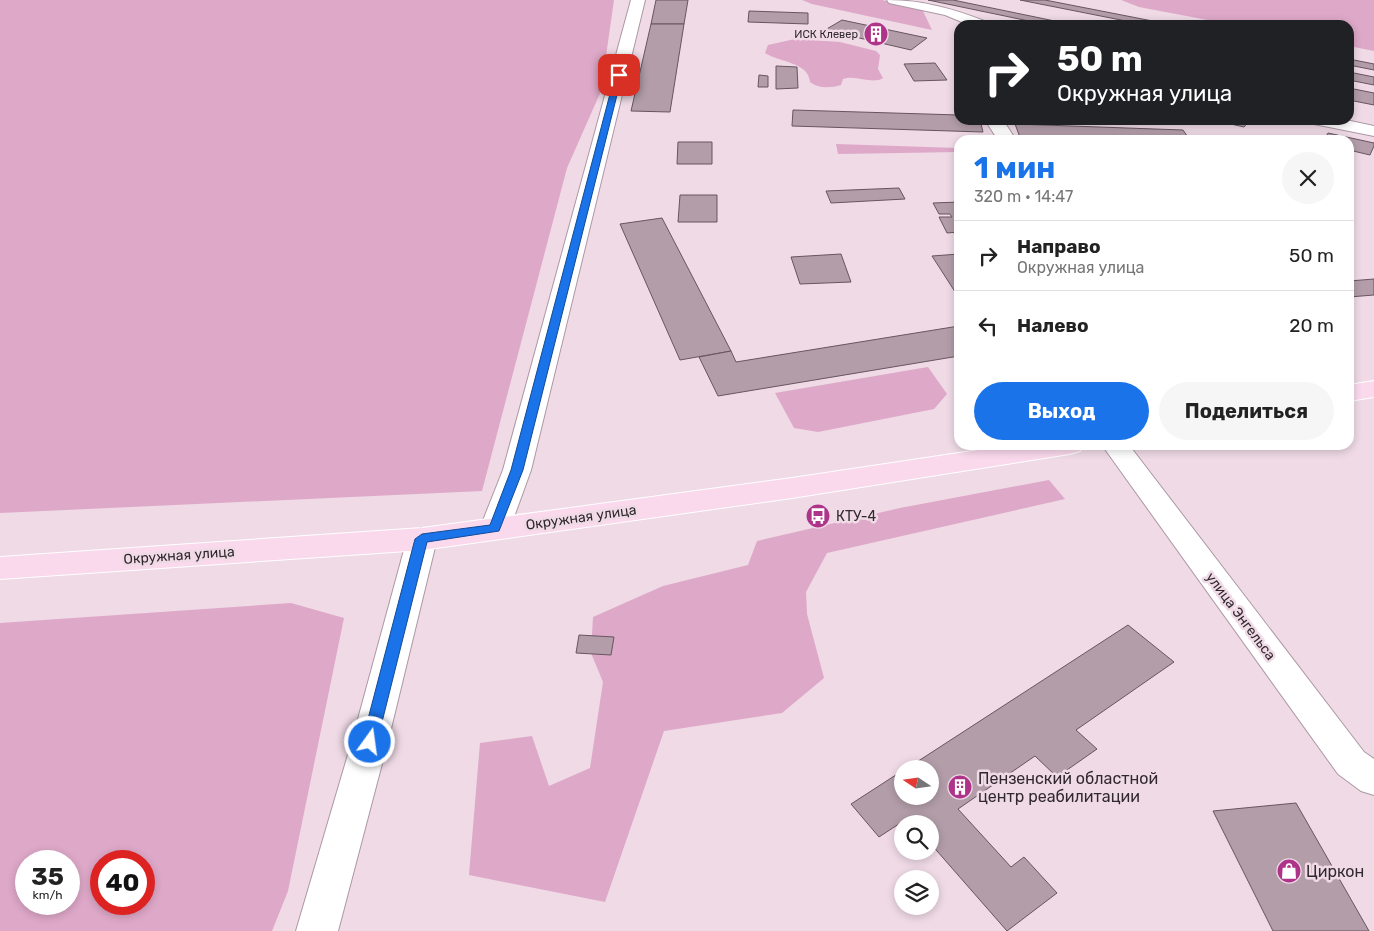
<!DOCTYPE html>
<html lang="ru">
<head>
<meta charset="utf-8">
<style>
	body { margin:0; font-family:Rubik,sans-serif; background:#f6f6f6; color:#222; height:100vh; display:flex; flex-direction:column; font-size:19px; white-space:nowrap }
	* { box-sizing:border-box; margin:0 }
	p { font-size:16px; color:#767676 }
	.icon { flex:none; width:28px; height:28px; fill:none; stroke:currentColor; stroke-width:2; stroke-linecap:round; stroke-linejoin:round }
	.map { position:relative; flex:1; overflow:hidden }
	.sheet { position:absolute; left:954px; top:135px; width:400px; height:315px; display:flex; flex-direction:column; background:#fff; border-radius:15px; box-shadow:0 2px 8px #0003 }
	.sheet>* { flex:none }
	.banner { position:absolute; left:954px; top:20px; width:400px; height:105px; border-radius:15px; box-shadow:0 2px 8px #0003; background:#202124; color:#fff; overflow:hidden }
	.needle { width:32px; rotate:283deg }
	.tools { position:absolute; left:894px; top:760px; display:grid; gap:10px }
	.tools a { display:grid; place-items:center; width:45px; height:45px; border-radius:50%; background:#fff; box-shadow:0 2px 8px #0003; font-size:25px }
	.speed { position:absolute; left:15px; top:850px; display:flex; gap:10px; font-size:25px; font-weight:700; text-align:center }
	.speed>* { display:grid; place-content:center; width:65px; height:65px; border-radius:50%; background:#fff; box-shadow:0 2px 8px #0003; line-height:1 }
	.speed small { font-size:12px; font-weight:400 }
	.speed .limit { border:8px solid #d22; background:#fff; color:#111 }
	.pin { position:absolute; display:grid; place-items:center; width:42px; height:42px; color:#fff; margin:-21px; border-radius:10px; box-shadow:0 2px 8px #0006 }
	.me { position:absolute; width:55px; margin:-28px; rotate:14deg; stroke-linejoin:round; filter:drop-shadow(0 0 4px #0008) }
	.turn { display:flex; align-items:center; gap:18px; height:105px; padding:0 20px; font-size:22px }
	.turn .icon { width:65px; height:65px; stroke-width:2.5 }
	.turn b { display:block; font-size:35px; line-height:42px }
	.round { display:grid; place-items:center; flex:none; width:52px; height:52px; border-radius:26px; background:#f6f6f6 }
	.overview { display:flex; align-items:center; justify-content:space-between; height:85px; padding:0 20px }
	h1 { font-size:30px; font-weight:700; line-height:38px; color:#1a73e8 }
	.primary-button { display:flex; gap:10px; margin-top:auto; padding:10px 20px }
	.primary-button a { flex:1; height:58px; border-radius:30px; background:#1a73e8; color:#fff; font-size:20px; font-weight:700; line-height:58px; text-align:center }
	.primary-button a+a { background:#f6f6f6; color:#222 }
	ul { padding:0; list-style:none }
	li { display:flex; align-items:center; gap:15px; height:70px; padding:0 20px; border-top:1px solid #e0e0e0 }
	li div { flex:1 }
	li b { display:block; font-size:19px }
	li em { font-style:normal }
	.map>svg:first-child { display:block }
	.green { fill:#dea8c8; fill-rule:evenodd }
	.building { fill:#b29da9; stroke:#685560 }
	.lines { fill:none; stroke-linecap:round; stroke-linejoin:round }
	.minor-casing { stroke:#ac98a4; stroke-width:2 }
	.major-casing { stroke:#fff; stroke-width:2 }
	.minor { fill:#fff; fill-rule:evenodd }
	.major { fill:#fad9ed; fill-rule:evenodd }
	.route { fill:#1a73e8; stroke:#114b97 }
	.labels { text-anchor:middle; stroke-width:5; stroke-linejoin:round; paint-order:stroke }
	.far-poi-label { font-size:11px; fill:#31292e; stroke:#efdae6; text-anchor:end }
	.poi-label { font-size:14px; fill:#31292e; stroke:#efdae6; text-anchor:start }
	.street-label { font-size:14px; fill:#31292e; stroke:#efdae6 }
	.near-poi-label { font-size:16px; fill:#31292e; stroke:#efdae6; text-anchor:start }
</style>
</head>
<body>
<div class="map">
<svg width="1374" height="931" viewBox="0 0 1374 931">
	<rect width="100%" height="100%" fill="#efdae6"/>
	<!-- green -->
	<g class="green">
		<path d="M 0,0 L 614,0 L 601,91 L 567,168 L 482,491 L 0,513 Z"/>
		<path d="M 802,0 L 882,0 L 922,9 L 932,30 L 812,4 Z"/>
		<path d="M 1121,0 L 1374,0 L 1374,51 L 1349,46 L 1349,25 L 1234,25 L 1139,7 Z"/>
		<path d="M 795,39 L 840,42 L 876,51 L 880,55 L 878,69 L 883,78 C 872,85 856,74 843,79 L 841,85 C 830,88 819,89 810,82 C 809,62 778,62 765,53 L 768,45 Z"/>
		<path d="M 836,144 L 958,148 L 959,152 L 838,154 Z"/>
		<path d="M 928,367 L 947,394 L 934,409 L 818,432 L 794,428 L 775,393 Z"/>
		<path d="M 1049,480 L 1065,499 L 827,553 L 806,592 L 807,614 L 824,678 L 782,713 L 664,731 L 605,902 L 469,875 L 480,743 L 532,736 L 549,786 L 590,768 L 603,682 L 591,653 L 593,617 L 663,586 L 748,565 L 757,541 L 900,508 Z"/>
		<path d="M 291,603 L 344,618 L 288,891 L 272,931 L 0,931 L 0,623 ZM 26,861 L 69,861 L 69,904 L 26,904 ZM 101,861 L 144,861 L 144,904 L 101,904 Z"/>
	</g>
	<!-- building -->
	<g class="building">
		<path d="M 656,0 L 688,0 L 684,24 L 651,24 Z"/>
		<path d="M 928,0 L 953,0 L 1074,25 L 1048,25 Z"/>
		<path d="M 1020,0 L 1045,0 L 1173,25 L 1146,25 Z"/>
		<path d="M 749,11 L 808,13 L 808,24 L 748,22 Z"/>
		<path d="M 842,20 L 927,38 L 911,50 L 825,30 Z"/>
		<path d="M 651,24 L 684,24 L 670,112 L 631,111 Z"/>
		<path d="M 1349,59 L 1374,64 L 1374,70 L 1349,65 Z"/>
		<path d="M 935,63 L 947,80 L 914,81 L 904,64 Z"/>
		<path d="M 776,66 L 797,67 L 798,88 L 776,89 Z"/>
		<path d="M 1349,72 L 1374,77 L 1374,85 L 1349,80 Z"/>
		<path d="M 759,75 L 768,76 L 768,87 L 758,87 Z"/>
		<path d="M 1349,88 L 1374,93 L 1374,105 L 1349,100 Z"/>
		<path d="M 793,110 L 959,115 L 959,120 L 980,120 L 983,132 L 792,126 Z"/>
		<path d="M 1213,120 L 1250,120 L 1244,127 Z"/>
		<path d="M 1015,124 L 1183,130 L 1190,140 L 1021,140 Z"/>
		<path d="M 1328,133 L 1374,143 L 1374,146 L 1370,155 L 1349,150 L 1349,140 L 1324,140 Z"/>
		<path d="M 678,142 L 712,142 L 712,164 L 677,164 Z"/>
		<path d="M 899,188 L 905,199 L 831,203 L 826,191 Z"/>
		<path d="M 680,195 L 717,195 L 717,222 L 678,222 Z"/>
		<path d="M 959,202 L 959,232 L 947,233 L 939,217 L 952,217 L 950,214 L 939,214 L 933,203 Z"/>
		<path d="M 662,218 L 689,270 L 731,351 L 680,360 L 620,224 Z"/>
		<path d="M 841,254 L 851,282 L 800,284 L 791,257 Z"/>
		<path d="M 959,254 L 959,298 L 932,256 Z"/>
		<path d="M 1374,279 L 1374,295 L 1349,297 L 1349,281 Z"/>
		<path d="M 959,326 L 959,356 L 718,396 L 699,357 L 731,351 L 736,362 Z"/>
		<path d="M 1128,625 L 1174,662 L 1076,730 L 1097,749 L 1057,777 L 1035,756 L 958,809 L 1011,867 L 1024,857 L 1057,893 L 1007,931 L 930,843 L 930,824 L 913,824 L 908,818 L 879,837 L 851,804 L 902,771 L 902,796 L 930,796 L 930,769 L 906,769 Z"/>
		<path d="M 579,635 L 614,637 L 611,655 L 576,653 Z"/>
		<path d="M 1296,803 L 1369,931 L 1273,931 L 1213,811 Z"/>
	</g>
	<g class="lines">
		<defs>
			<g id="minor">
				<path d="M 631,0 L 645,0 L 531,470 L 510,528 L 505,535 L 495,538 L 485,535 L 480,528 L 503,470 Z"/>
				<path d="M 887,0 C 923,0 954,9 987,22 L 989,25 L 969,25 L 945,15 L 889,3 Z"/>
				<path d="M 985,120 L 1003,120 L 1016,140 L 998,140 Z"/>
				<path d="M 1311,120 L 1346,120 L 1374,126 L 1374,136 L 1314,124 Z"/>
				<path d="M 1102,445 L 1129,445 L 1364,752 L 1374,759 L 1374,795 L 1361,791 L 1338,774 Z"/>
				<path d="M 422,528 L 432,531 L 437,539 L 388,741 L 338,931 L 296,931 L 352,741 L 407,539 L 412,531 Z"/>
			</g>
			<g id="major">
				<path d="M 1374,381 L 1374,397 L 1349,401 L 1349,385 Z"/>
				<path d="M 1012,445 L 1083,445 L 1080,451 L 1070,454 L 792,498 L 422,550 L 0,579 L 0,557 L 422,528 L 792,478 Z"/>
			</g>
		</defs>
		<!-- minor casing -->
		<use href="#minor" class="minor-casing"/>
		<!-- major casing -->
		<use href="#major" class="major-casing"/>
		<!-- minor -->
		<use href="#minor" class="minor"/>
		<!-- major -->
		<use href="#major" class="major"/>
	</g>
	<!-- route -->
	<path class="route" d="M 619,73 L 622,75 L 523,470 L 499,531 L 427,542 L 377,742 L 375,746 L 370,748 L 365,746 L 362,742 L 415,539 L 422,534 L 490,525 L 511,470 L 615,75 Z"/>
	<!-- icons -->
	<defs>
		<symbol id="building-disc" viewBox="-11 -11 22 22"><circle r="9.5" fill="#ad3489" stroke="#efdae6"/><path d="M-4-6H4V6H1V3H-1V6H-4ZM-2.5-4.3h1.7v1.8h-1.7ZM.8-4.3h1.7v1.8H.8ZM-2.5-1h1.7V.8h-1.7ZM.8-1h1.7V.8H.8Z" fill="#fff"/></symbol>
		<symbol id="bus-disc" viewBox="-11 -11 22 22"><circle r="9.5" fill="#ad3489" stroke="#efdae6"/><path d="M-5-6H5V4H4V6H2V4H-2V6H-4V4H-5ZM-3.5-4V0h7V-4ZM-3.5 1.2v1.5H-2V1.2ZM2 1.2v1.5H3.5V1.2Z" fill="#fff"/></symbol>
		<symbol id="shop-disc" viewBox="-11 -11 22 22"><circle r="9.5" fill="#ad3489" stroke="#efdae6"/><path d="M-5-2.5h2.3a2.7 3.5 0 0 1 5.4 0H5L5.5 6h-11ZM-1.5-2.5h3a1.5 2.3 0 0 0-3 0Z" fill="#fff"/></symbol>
	</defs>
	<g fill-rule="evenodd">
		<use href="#building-disc" x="862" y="20" width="28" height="28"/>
		<use href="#bus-disc" x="804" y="502" width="28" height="28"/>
		<use href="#building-disc" x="946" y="773" width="28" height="28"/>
		<use href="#shop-disc" x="1275" y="857" width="28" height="28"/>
	</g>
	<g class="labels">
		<!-- far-poi labels -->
		<g class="far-poi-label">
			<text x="858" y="38">ИСК Клевер</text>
		</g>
		<!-- poi labels -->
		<g class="poi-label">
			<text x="836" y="521">КТУ-4</text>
		</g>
		<!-- street labels -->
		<g class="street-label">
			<text transform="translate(581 517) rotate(-8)" y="5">Окружная улица</text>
			<text transform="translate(179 555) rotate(-4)" y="5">Окружная улица</text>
			<text transform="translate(1241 616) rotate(53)" y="5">улица Энгельса</text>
		</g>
		<!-- near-poi labels -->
		<g class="near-poi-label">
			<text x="978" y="784">Пензенский областной<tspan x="978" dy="18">центр реабилитации</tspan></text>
			<text x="1306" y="877">Циркон</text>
		</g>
	</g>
</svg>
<div class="tools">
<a><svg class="needle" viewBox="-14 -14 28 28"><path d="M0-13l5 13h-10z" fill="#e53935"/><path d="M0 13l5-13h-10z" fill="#767676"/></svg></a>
<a><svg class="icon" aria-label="search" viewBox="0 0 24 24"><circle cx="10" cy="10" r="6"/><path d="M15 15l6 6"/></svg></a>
<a><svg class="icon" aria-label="layers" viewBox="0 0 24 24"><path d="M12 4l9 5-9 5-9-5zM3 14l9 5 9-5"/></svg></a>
</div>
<div class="speed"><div>35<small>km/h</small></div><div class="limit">40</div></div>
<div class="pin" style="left:619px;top:75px;background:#d93025"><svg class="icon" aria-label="arrive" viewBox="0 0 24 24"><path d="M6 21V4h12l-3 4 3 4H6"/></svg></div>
<svg class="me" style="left:370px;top:742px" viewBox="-20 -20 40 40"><circle r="17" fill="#1a73e8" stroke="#fff" stroke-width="3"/><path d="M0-11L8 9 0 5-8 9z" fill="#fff"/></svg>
<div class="banner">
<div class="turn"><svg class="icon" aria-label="right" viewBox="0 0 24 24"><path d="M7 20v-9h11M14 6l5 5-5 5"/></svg><div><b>50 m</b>Окружная улица</div></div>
</div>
<section class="sheet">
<div class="overview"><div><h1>1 мин</h1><p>320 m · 14:47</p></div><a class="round"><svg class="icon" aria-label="close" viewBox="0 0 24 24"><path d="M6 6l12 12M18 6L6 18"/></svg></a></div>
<ul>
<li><svg class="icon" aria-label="right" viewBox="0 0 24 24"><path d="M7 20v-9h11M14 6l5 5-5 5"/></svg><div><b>Направо</b><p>Окружная улица</p></div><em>50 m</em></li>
<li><svg class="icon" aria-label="left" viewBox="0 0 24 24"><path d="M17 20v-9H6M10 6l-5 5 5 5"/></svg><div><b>Налево</b></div><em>20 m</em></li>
</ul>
<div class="primary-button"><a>Выход</a><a>Поделиться</a></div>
</section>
</div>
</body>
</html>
